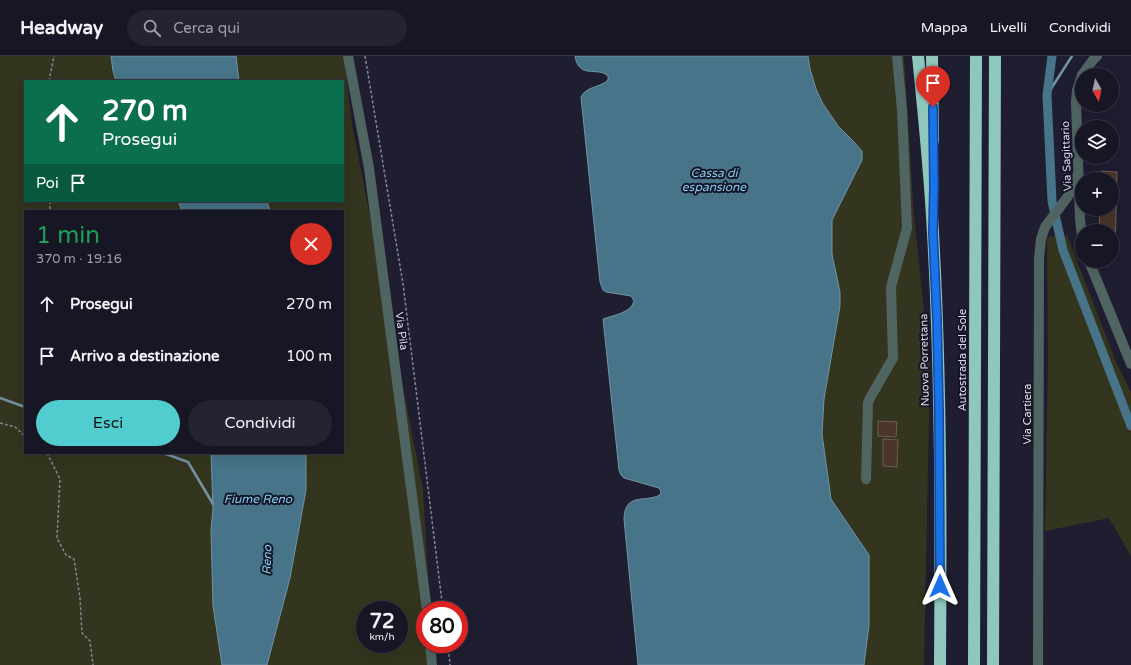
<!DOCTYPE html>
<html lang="it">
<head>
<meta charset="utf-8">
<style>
	body { margin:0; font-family:"Varela Round",sans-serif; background:#242332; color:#f1f3f6; height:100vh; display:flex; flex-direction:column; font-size:15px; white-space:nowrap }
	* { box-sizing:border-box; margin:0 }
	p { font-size:13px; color:#9e9fa7 }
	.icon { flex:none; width:22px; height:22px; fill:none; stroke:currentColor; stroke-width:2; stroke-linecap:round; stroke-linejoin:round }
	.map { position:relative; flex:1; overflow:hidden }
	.details { position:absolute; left:24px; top:154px; width:320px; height:244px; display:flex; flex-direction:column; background:#171625; border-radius:0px; box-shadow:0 4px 16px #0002,0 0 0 1px #363542 }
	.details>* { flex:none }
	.guide { position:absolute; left:24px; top:24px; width:320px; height:122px; border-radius:0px; box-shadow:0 4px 16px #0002,0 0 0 1px #363542; background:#0b6e4f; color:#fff; overflow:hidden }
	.needle { width:26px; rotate:171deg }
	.controls { position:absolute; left:1075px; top:12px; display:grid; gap:8px }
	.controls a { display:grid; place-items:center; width:44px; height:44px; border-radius:50%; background:#171625; box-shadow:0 4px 16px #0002,0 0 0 1px #363542; font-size:20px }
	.speed { position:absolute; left:356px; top:545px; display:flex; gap:8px; font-size:20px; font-weight:700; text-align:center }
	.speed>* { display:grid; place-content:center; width:52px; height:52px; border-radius:50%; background:#171625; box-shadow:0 4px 16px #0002,0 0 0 1px #363542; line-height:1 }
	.speed small { font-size:10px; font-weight:400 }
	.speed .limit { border:6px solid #d22; background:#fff; color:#111 }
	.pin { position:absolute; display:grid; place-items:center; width:34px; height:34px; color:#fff; margin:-41px -17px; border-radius:50% 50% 50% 0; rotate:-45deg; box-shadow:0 0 4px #0007 }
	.pin .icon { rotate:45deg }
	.me { position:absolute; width:44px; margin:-22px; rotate:0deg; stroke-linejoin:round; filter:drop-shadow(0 0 3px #0008) }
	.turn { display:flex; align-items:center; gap:14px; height:84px; padding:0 12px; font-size:18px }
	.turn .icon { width:52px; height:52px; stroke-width:2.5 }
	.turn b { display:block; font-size:28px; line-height:34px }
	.then { display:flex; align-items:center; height:38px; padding:0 12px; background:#0003; gap:8px; font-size:15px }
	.round { display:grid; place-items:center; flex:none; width:42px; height:42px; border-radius:21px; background:#242332 }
	.summary { display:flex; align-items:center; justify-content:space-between; height:68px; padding:0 12px }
	h1 { font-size:24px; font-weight:600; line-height:30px; color:#1e9e55 }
	.primary-button { display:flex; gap:8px; margin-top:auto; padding:8px 12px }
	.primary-button a { flex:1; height:46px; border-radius:24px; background:#52cdcf; color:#111; font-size:16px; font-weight:600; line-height:46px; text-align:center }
	.primary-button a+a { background:#242332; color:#f1f3f6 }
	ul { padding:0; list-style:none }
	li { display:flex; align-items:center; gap:12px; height:52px; padding:0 12px }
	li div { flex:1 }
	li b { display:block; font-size:15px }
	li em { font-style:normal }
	header { display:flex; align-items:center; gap:24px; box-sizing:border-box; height:56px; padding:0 20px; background:#171625; border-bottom:1px solid #363542 }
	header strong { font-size:19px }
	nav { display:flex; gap:22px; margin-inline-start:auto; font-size:14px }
	.search { width:280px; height:36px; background:#242332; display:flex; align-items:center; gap:10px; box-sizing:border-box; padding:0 14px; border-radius:22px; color:#9e9fa7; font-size:15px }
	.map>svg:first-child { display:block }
	.green { fill:#33351e; fill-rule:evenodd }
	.water { fill:#477488; stroke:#7393a4 }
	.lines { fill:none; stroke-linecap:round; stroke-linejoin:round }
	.stream { stroke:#7393a4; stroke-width:2.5 }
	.canal { stroke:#477488; stroke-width:9 }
	.building { fill:#493529; stroke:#735d50 }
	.path { stroke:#868595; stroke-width:1.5; stroke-dasharray:3 2; stroke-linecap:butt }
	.minor { stroke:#506561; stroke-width:10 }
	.highway { stroke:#90c7bd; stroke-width:12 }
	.route-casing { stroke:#114b97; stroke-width:10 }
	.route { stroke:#1a73e8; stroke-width:7 }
	.labels { text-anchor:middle; stroke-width:4; stroke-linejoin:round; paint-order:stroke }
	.street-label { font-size:11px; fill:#dadae7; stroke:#161527 }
	.water-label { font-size:12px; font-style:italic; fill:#82cdee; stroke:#161527 }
</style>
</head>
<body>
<header>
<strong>Headway</strong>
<div class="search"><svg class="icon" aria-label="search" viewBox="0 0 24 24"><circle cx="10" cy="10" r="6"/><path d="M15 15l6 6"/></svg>Cerca qui</div>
<nav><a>Mappa</a><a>Livelli</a><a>Condividi</a></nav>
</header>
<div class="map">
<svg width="1131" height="609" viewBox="0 0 1131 609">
	<rect width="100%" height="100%" fill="#1f1e31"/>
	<!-- green -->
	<g class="green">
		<path d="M 0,0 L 344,0 L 352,68 L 423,434 L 430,554 L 425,554 L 425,588 L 431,588 L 433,609 L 0,609 ZM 25,25 L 343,25 L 343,145 L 25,145 ZM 25,155 L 343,155 L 343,397 L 25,397 ZM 365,554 L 399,554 L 399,588 L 365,588 Z"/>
		<path d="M 809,0 L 904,0 L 914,160 L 930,310 L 924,609 L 864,609 L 869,569 L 869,499 L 831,443 L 822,378 L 823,343 L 840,236 L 832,198 L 832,164 L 862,104 L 862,95 L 854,86 L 838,70 L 822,46 L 816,33 L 810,13 Z"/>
		<path d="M 1067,179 L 1116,306 L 1131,336 L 1131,500 L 1109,462 L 1045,475 L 1048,301 L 1047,181 Z"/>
	</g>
	<!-- water -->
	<g class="water">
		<path d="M 111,0 L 236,0 L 239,25 L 116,25 L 113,15 Z"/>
		<path d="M 575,0 L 808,0 L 810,13 L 816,33 L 822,46 L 838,70 L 854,86 L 862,95 L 862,104 L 832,164 L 832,198 L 840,236 L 840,250 L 824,343 L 822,378 L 831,443 L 869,499 L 869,569 L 864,609 L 638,609 L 624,463 C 625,436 644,447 660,439 L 661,436 L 659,432 L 624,422 L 621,419 L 619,414 L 603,263 C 614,259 631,257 634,245 L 631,240 L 606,236 L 603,234 L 600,226 L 581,41 C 586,30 600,32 608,24 L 608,20 C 598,10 579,24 575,0 Z"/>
		<path d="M 178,145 L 267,145 L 270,155 L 182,155 Z"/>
		<path d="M 211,397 L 306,397 L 306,434 L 290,522 L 267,609 L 222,609 L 213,550 L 211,474 L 213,453 Z"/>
	</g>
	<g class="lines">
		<!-- stream -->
		<g class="stream">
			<path d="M 1047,39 L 1072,0"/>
			<path d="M 0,342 L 25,351"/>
			<path d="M 163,397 L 188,406 L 213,448"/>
		</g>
		<!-- canal -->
		<path class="canal" d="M 1052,0 L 1047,39 L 1052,145 L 1063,194 L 1131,370"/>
	</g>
	<!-- building -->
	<g class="building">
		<path d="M 1101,115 L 1117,116 L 1115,199 L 1112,199 L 1112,175 L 1099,175 L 1100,153 L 1112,153 L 1112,123 L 1101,123 Z"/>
		<path d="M 878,365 L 897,366 L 896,381 L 878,380 Z"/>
		<path d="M 883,383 L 898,384 L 897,411 L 883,410 Z"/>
	</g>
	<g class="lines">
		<!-- path -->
		<g class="path">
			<path d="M 365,0 L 403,228 L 443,554"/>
			<path d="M 49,25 L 54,0"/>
			<path d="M 50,145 L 50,155"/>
			<path d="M 0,367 L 15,371 L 25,380"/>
			<path d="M 47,397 L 60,423 L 57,482 L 66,499 L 74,503 L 80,542 L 82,577 L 90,585 L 93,609"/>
			<path d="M 448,588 L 450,609"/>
		</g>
		<!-- minor -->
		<g class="minor">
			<path d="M 348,0 L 369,112 L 427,554"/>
			<path d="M 1082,19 L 1077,34 L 1076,46 L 1080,163 L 1082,181"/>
			<path d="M 1082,19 L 1093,4 L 1097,0"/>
			<path d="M 1089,205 L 1131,308"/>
			<path d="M 866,423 L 868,347 L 870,342 L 893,302 L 891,231 L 907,172 L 902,54 L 897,0"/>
			<path d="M 430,588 L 432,609"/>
			<path d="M 1038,609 L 1039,203 L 1041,183 L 1045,171 L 1069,139 L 1078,118"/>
		</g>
		<!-- highway -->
		<g class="highway">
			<path d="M 918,0 C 924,59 930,118 933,177 C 941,321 941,465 940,609"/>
			<path d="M 932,0 L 933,85"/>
			<path d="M 974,609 L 976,0"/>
			<path d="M 993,609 L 995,0"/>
		</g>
	</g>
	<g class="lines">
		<defs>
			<path id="route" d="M 933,51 L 934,130 L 933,176 L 937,264 L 939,356 L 940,530"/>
		</defs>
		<!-- route casing -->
		<use href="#route" class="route-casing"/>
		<!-- route -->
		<use href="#route" class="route"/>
	</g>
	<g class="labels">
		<!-- street labels -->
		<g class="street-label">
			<text transform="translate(1066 100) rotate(-92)" y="4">Via Sagittario</text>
			<text transform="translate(402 275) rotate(82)" y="4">Via Pila</text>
			<text transform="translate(924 304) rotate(-91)" y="4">Nuova Porrettana</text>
			<text transform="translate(962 304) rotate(-90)" y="4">Autostrada del Sole</text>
			<text transform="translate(1027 358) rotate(-90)" y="4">Via Cartiera</text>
		</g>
		<!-- water labels -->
		<g class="water-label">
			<text x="714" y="121">Cassa di<tspan x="714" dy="14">espansione</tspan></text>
			<text x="258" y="447">Fiume Reno</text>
			<text transform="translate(267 504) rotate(-88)" y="4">Reno</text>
		</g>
	</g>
</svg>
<div class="controls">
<a><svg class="needle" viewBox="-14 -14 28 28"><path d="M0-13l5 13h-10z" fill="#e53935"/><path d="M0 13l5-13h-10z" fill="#9e9fa7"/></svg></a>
<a><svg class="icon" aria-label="layers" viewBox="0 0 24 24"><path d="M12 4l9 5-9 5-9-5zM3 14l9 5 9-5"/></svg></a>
<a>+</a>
<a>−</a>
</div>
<div class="speed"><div>72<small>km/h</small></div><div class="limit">80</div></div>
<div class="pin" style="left:933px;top:51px;background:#d93025"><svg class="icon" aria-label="arrive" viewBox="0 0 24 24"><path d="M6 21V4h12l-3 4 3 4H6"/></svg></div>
<svg class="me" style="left:940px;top:530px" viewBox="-20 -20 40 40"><path d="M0-17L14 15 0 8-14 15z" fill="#1a73e8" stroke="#fff" stroke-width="4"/></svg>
<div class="guide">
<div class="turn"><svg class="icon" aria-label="ahead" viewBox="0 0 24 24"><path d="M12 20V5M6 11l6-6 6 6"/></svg><div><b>270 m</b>Prosegui</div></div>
<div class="then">Poi<svg class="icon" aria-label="arrive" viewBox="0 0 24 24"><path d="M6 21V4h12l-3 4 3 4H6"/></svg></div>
</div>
<section class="details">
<div class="summary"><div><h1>1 min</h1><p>370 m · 19:16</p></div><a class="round" style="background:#d93025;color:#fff"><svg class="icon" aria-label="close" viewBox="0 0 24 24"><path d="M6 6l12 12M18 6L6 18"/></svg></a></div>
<ul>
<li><svg class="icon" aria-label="ahead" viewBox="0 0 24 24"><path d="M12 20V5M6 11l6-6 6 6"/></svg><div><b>Prosegui</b></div><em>270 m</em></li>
<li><svg class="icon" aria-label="arrive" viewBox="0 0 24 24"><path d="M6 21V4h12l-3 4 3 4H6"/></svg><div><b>Arrivo a destinazione</b></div><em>100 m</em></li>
</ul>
<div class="primary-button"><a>Esci</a><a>Condividi</a></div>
</section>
</div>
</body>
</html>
